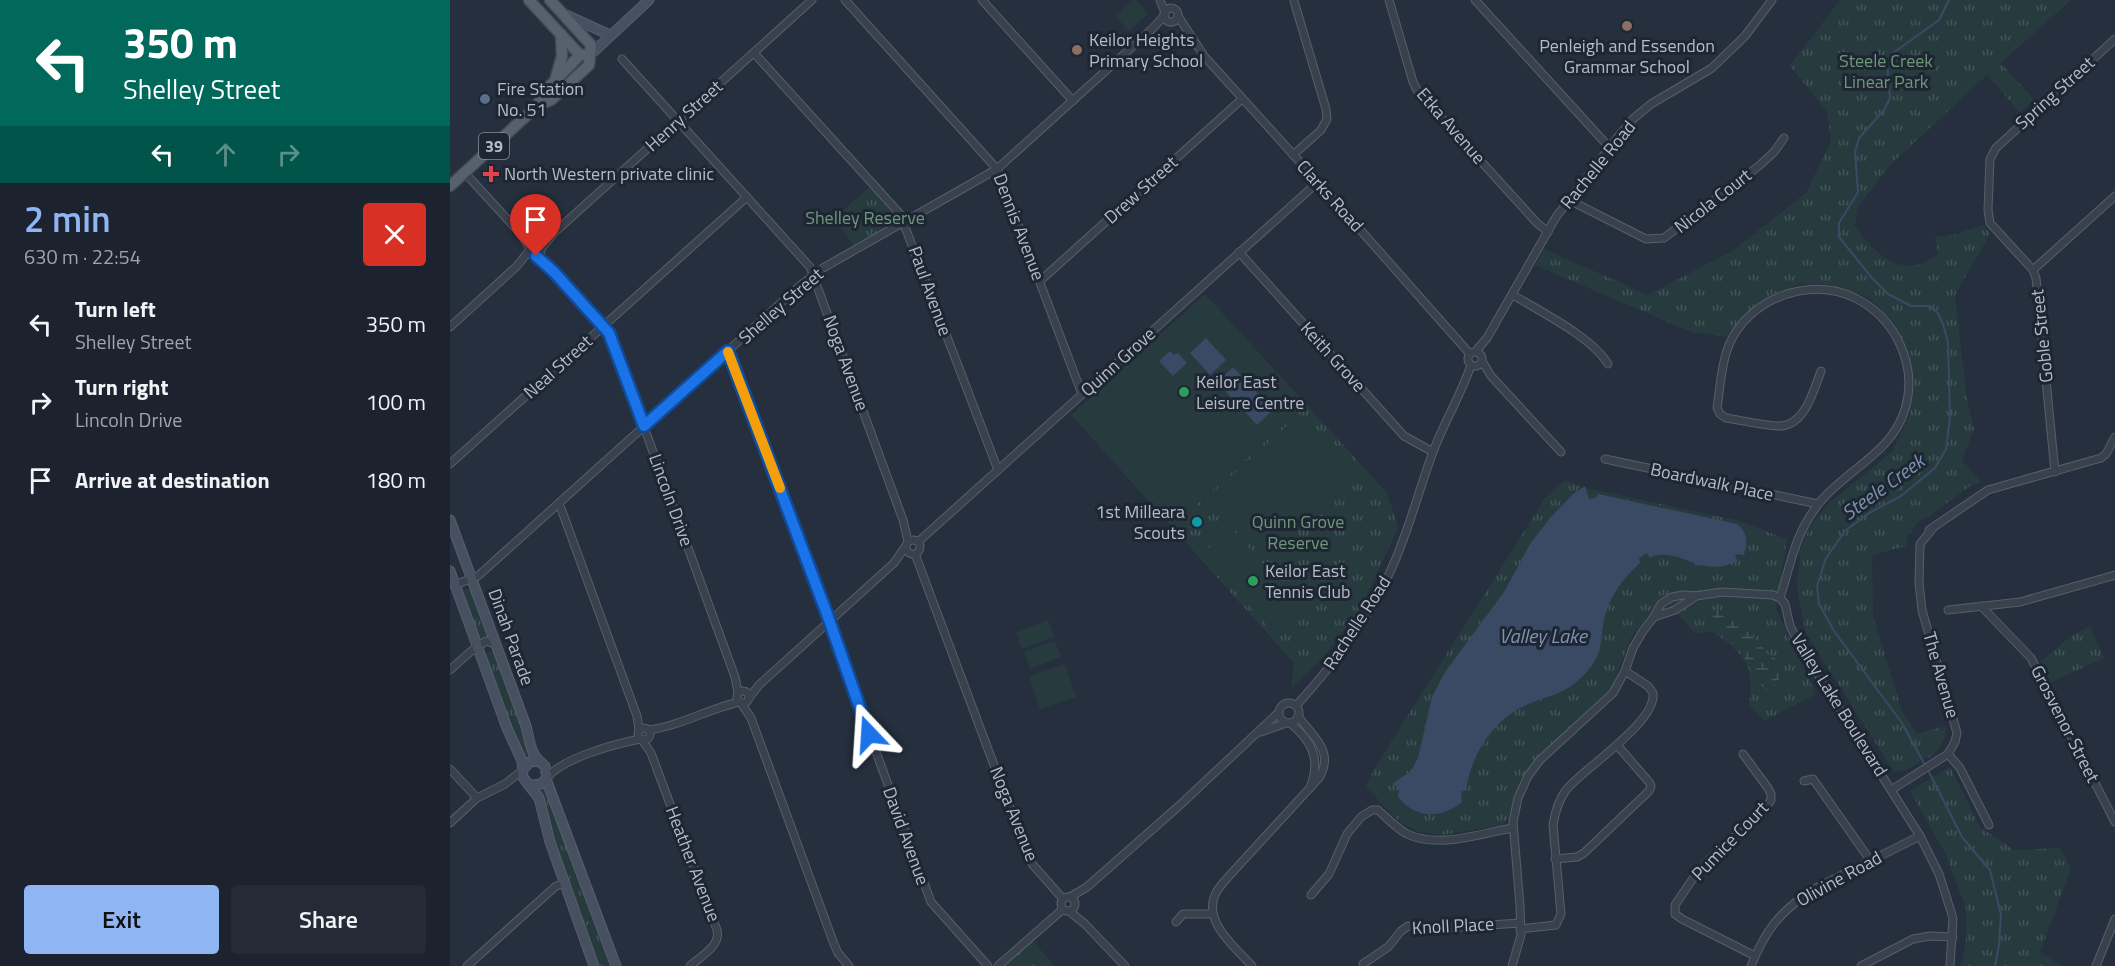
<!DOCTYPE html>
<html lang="en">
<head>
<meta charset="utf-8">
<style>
	body { margin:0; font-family:"Titillium Web",sans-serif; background:#252b36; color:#f1f3f6; height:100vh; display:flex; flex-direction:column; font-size:22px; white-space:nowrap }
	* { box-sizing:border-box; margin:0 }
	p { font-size:20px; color:#a0a4aa }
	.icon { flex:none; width:33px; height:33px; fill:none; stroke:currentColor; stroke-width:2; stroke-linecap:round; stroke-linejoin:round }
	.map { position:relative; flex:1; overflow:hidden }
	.drawer { display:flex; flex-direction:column; background:#1c232e; width:450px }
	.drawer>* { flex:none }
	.top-card { background:#00695c; color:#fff; overflow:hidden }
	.pin { position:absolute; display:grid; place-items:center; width:51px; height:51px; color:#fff; margin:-62px -26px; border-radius:50% 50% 50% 0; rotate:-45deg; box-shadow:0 0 6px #0007 }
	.pin .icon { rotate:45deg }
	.me { position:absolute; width:66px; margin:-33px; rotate:340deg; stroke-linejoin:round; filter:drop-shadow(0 0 4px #0008) }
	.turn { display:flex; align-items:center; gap:21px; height:126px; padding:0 24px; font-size:27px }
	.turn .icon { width:78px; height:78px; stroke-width:2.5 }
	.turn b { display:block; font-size:42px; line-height:51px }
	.lanes { display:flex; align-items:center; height:57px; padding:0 24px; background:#0003; justify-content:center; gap:30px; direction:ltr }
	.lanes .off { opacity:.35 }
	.round { display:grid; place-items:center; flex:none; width:63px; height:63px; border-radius:6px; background:#252b36 }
	.overview { display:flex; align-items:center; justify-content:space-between; height:102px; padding:0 24px }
	h1 { font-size:36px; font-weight:600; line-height:45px; color:#8fb5f3 }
	.cta { display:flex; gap:12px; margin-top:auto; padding:12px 24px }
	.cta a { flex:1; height:69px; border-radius:6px; background:#8fb5f3; color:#111; font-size:24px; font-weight:600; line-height:69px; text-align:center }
	.cta a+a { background:#252b36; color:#f1f3f6 }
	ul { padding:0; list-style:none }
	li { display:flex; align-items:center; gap:18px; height:78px; padding:0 24px }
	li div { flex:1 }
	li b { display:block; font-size:22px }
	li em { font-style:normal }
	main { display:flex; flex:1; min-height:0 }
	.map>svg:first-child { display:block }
	.grass { fill:url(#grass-tufts) }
	.wetland { fill:url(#wetland-marsh) }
	.pitch { fill:#273b3e }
	.water { fill:#3a4a64 }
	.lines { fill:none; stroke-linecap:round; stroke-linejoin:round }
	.stream { stroke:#3a4a64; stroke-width:2 }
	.street-casing { stroke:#575f6b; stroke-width:9 }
	.secondary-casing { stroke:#575f6b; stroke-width:11 }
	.primary-casing { stroke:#424a57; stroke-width:13 }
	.street { stroke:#39414d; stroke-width:7 }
	.secondary { stroke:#475060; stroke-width:9 }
	.primary { stroke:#57606d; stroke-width:10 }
	.route-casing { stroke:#114b97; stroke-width:15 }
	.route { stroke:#1a73e8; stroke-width:10 }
	.slow { stroke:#f59e0b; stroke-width:10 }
	.education-dot { fill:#8d6e63; stroke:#1e2633; stroke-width:2 }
	.service-dot { fill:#5c6f8a; stroke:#1e2633; stroke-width:2 }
	.health-dot { fill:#e0444e; stroke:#1e2633; stroke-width:2 }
	.leisure-dot { fill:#2e9e5b; stroke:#1e2633; stroke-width:2 }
	.culture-dot { fill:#0f9aa8; stroke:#1e2633; stroke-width:2 }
	.labels { text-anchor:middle; stroke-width:6; stroke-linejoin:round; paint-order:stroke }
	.shield { fill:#1e2633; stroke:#888f9b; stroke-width:1.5 }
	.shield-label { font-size:16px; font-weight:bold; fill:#b5bcc8 }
	.poi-label { font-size:18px; fill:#b5bcc8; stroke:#1e2633; text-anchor:start }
	.park-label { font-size:18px; fill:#6d9878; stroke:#1e2633 }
	.street-label { font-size:18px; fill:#b5bcc8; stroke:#1e2633 }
	.water-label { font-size:20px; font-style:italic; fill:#7e92af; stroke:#1e2633 }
</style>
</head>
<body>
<main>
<section class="drawer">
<div class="top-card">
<div class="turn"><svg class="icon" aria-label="left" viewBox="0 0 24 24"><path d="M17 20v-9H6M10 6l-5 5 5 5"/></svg><div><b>350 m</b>Shelley Street</div></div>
<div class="lanes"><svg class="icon" aria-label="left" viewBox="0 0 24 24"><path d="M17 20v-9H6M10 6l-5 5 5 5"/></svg><svg class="icon off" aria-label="ahead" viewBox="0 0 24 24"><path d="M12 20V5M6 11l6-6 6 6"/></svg><svg class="icon off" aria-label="right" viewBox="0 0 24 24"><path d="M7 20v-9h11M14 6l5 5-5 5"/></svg></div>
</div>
<div class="overview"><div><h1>2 min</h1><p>630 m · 22:54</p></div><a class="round" style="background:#d93025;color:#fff"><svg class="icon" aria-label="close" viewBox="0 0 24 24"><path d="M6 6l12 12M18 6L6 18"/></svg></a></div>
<ul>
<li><svg class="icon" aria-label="left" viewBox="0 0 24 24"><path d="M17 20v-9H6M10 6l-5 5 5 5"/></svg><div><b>Turn left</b><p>Shelley Street</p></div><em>350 m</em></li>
<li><svg class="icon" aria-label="right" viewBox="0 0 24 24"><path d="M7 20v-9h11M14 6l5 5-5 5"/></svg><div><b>Turn right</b><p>Lincoln Drive</p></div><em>100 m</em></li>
<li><svg class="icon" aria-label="arrive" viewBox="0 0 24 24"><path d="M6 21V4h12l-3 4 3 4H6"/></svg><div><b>Arrive at destination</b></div><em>180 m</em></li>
</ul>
<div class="cta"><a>Exit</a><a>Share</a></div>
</section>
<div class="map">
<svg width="1665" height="966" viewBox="0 0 1665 966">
	<defs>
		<pattern id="grass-tufts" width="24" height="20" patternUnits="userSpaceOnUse" patternTransform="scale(1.5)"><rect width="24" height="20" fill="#273b3e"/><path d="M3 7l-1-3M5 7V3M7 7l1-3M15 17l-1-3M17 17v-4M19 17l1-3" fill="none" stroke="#445558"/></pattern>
		<pattern id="wetland-marsh" width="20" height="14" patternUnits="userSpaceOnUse" patternTransform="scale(1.5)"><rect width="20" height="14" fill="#273b3e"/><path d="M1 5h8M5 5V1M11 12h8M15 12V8" fill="none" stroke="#445558"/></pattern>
	</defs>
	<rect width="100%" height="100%" fill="#252f3d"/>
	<!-- grass -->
	<g class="grass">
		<path d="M 1390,0 L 1621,0 L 1551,63 L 1584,100 L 1570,112 L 1537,75 L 1439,166 L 1407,208 L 1405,225 C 1418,246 1443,273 1471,264 C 1477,262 1483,258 1488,254 L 1485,237 L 1503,235 L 1534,225 L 1540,234 L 1505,295 L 1517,401 L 1524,429 L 1512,460 L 1531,482 L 1520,486 L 1478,517 L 1469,521 L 1457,537 L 1456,546 L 1422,555 L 1423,616 L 1452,711 L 1467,734 L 1496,726 C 1497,738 1489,751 1479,758 L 1478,756 L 1457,770 L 1444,772 L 1356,633 L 1348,596 L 1347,580 L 1350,560 L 1349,551 L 1361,525 L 1379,503 L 1442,452 L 1459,417 L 1464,385 L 1459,353 L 1443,322 L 1420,298 L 1379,284 L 1350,284 L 1321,295 L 1294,315 L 1276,337 L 1251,332 L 1246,334 L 1085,265 L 1094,249 L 1198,295 L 1284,250 L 1356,193 L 1381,141 L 1377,112 L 1340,66 Z"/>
		<path d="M 420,187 L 444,214 L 446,220 L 442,225 L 405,247 L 384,218 Z"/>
		<path d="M 856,404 L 937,493 L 947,523 L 947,530 L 912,606 L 871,660 L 841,688 L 844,663 L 722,527 Z"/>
		<path d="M 1115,481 L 1140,489 L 1286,520 L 1337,539 L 1326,609 L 1366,694 L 1315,721 L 1299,706 C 1305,666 1295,653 1261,631 L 1246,634 L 1213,598 L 1181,638 L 1162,687 L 1083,763 L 1070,786 L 1059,818 L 1052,825 L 993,835 L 969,832 L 950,822 L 916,787 L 924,769 L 1097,495 Z"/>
		<path d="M 23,587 L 40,637 L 28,641 L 11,591 Z"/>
		<path d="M 1640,626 L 1654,658 L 1599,683 L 1589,663 L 1621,636 Z"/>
		<path d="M 45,650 L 69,717 L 82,759 L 75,762 L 34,654 Z"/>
		<path d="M 1500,767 L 1530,827 L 1564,850 L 1610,848 L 1621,869 L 1590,952 L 1611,966 L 1511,966 L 1516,940 L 1516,908 L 1495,853 L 1460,791 Z"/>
		<path d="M 95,787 L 161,966 L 148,966 L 87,788 Z"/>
		<path d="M 583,941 L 604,966 L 554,966 Z"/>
	</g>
	<!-- wetland -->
	<path class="wetland" d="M 1264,610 C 1280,610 1284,618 1298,618 L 1301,628 L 1301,633 L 1318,654 L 1327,660 L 1331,674 L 1327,684 L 1317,690 C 1302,682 1299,661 1288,648 C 1281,640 1270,634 1261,628 Z"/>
	<!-- pitch -->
	<g class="pitch">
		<path d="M 683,0 L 686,0 L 698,14 L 679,31 L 665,16 Z"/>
		<path d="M 755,294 L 856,404 L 722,527 L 621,415 Z"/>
		<path d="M 850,414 L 901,469 L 810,552 L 759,496 Z"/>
		<path d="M 781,528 L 853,607 L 824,633 L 752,554 Z"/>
		<path d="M 598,620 L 604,637 L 572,649 L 566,632 Z"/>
		<path d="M 605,641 L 611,657 L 580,669 L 574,652 Z"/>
		<path d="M 615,664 L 626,697 L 590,709 L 579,676 Z"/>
	</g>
	<!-- water -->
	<g class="water">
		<path d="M 756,338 L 776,360 L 760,375 L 740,353 Z"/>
		<path d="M 720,351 L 724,355 L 728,353 L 737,363 L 723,376 L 709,361 Z"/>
		<path d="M 783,367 L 823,410 L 807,425 L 767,382 Z"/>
		<path d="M 1135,486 L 1139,499 L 1146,498 L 1148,494 L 1287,524 C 1298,533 1298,542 1294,555 L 1287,554 L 1285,556 L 1288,561 C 1277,566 1267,568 1255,566 C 1237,563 1218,548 1200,558 L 1197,553 L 1189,558 L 1190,563 C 1175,577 1163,591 1156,612 C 1148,638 1157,652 1134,675 C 1116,694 1100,695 1078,704 C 1043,719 1021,755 1016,790 L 1011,792 L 1012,802 C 992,819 965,819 948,797 L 949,790 L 943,783 L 961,771 L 968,758 L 982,697 L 995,672 L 1054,592 L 1080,544 L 1100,518 L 1123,494 Z"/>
	</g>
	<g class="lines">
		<!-- stream -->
		<g class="stream">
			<path d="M 1475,765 L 1452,723 L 1384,631 L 1369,604 L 1367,586 L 1376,558 L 1395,531 L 1419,513 L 1451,496 L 1485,468 L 1496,449 L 1500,418 L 1498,342 L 1493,324 L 1488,313 L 1480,306 L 1461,306 L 1438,294 L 1422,278 L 1389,237 L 1389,223 L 1408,192 L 1405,152 L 1409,138 L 1434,110 L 1440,98 L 1437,64 L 1443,53 L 1489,20 L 1499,0"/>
			<path d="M 1478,770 L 1512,837 L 1540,870 L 1551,915 L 1549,945 L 1545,966"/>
		</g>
		<defs>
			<g id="street">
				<path d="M 395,0 L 547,169 L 632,394"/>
				<path d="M 532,0 L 623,101"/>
				<path d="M 710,0 L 715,13"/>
				<path d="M 939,0 L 963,82 L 968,92 L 1087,223 L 1098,232"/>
				<path d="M 1025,0 L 1159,147"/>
				<circle cx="721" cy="15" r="7"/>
				<path d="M 728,16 L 754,56 L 868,182 L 1020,354"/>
				<path d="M 304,53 L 450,214 L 548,470"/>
				<path d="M 172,59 L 360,267 L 453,520 L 458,541"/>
				<path d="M 843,155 L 871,130 L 877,119 L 876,109 L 844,1"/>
				<path d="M 15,173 L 69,232 L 80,248"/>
				<path d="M 1119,200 L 1196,239 L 1214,238 L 1310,165 L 1324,152 L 1334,138"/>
				<circle cx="85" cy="250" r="6"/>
				<path d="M 91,249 L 105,232 L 362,0"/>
				<path d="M 789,252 L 954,436 L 983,452"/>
				<path d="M 86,256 C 106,271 152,318 162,339 L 285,677 L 288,692"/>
				<path d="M 1583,270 L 1665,196"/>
				<path d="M 590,281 L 792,99"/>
				<path d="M 1063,295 C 1091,312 1142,337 1158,364"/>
				<path d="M 0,327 L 66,267 L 79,251"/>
				<circle cx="1025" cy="359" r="7"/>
				<path d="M 278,352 L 377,613 L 381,629 L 481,902 L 538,966"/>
				<path d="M 1025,352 L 1037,338 L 1106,217 L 1167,138 L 1184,118 L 1201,104 L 1262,68 L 1295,36 L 1322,0"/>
				<path d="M 1032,361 L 1041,376 L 1111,452"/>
				<path d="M 1155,459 L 1368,504"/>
				<path d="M 0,464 L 297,197"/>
				<path d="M 1605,472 L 1586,278 L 1583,270 L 1540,223 L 1538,210 L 1540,159 L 1546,148 L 1665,39"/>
				<path d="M 109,503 L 187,716 L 189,730"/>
				<path d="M 1479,530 L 1538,490 L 1651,458 L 1656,454 L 1665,437"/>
				<circle cx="463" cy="547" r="7"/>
				<path d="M 468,542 L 868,182"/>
				<path d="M 465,554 L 578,856 L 583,865 L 613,899"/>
				<path d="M 5,585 L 28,576 L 352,284 L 373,268 L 547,169 L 702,29 L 715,15"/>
				<path d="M 1330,598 C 1342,560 1344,535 1370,502 C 1396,470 1443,452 1455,409 C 1468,366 1446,318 1405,298 C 1360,275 1298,299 1279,345 C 1271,363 1270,390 1267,408 L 1270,414 L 1276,418 C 1289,420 1321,427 1332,426 C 1356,423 1364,389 1371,371"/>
				<path d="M 1531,606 L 1581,658 L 1665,822"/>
				<path d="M 1498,610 L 1570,602 L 1665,575"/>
				<path d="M 1204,617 L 1225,610 L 1246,596"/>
				<path d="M 0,670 L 20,652 L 36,641 L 45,644"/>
				<circle cx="293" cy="697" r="6"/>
				<path d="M 299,698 L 309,685 L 444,563 L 455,547"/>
				<path d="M 291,703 L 301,718 L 384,944 L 388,953 L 399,966"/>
				<circle cx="839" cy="713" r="10"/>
				<path d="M 846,706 C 881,667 918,620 940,572 C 958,534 968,492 983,452 C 994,422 1011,395 1021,365"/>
				<path d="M 840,723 C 861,740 871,758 861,785"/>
				<circle cx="194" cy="734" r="6"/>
				<path d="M 198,730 C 230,726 258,709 289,702"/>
				<path d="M 811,732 L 836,723"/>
				<path d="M 192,740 L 201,753 L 267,930 C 271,946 251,956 240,966"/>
				<path d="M 1293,754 L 1318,788 L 1321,794 L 1321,800 L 1314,810 L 1261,858 L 1244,877 L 1225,905 L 1225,914 L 1232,919 L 1305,956"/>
				<path d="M 1498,754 L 1510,768 L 1539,825"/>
				<path d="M 0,769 L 27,798"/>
				<path d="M 97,778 C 112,758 165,744 190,739"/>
				<path d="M 1354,781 L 1363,779 L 1420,860"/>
				<path d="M 1441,790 L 1498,754 L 1505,742 L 1507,733 L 1472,610 L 1469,583 L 1470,544 L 1483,528"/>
				<path d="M 0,823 L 27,798 L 55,784 L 73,770"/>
				<path d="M 1105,859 L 1127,857 L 1134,853 L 1199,791 L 1201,786 L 1199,782 L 1167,745"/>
				<path d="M 861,895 L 879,874 L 897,834 L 911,817 L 922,810 L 928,810 C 937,818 946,828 957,834 C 989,849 1031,833 1063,828"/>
				<circle cx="618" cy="904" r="7"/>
				<path d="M 620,897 L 637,887 L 730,805 L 828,713"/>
				<path d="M 619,911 L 635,924 L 675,966"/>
				<path d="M 726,922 L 733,914 L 762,914"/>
				<path d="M 1070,929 L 1106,925 L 1111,914 L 1103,825 C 1105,812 1108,801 1116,790 C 1134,768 1207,722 1203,693 L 1198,686 L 1175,671"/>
				<path d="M 913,964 L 938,947 L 951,931 L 958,926 L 995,928 L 1070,923"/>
				<path d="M 17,966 L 106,886 L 115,883"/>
				<path d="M 548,966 L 613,909"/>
				<path d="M 802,966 C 785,947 750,920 767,891 C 770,886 775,881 779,876 L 869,778 C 885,751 863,737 848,716"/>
				<path d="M 1062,966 L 1071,935 L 1070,906 L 1063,822 L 1068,798 L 1078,776 L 1090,760 L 1163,693 L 1175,671 L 1183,648 L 1193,631 L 1204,617 L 1211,604 L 1222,597 L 1233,595 L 1246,596 L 1272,592 L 1323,595 L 1330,598 L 1335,604 L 1340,626 L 1355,654 L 1470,836 L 1489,874 L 1503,918 L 1500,966"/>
				<path d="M 1301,966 C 1316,929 1329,913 1362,890 L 1470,836"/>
				<path d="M 1411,966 L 1463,939 L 1480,936 L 1503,937"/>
				<path d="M 1646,966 L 1665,919"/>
			</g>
			<g id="secondary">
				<path d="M 114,14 L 160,35"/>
				<path d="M 140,55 L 199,0"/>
				<path d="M 0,520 L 76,726 C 80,740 80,755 92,763"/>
				<path d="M 0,571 L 57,728 L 72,761 L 73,777 L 78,784 L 82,785 L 91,784 L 97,778 L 95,766 L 88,761 L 80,762 L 74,768"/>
				<path d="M 96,779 L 166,966"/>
				<path d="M 78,784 L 89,798 L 100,842 L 144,966"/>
			</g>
			<g id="primary">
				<path d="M 79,0 L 130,55"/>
				<path d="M 106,77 L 112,56 L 111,34"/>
				<path d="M 88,105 L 101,100 L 139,65 L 141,45 L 100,0"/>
				<path d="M 0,186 L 88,105 L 93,93 L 130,55 L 140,55"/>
			</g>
		</defs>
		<!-- street casing -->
		<use href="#street" class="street-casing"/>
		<!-- secondary casing -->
		<use href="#secondary" class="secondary-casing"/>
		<!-- primary casing -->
		<use href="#primary" class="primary-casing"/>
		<!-- street -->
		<use href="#street" class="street"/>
		<!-- secondary -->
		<use href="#secondary" class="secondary"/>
		<!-- primary -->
		<use href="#primary" class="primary"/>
	</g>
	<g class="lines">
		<defs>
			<path id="route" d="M 86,256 L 104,272 L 159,333 L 194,426 L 278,351 L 377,614 L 419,734"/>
		</defs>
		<!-- route casing -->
		<use href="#route" class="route-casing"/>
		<!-- route -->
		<use href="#route" class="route"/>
		<!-- slow -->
		<path class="slow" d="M 278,352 L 330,488"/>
	</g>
	<!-- markers -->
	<g class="education-dot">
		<circle cx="1177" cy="26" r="6"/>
		<circle cx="627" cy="50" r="6"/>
	</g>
	<circle class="service-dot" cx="35" cy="99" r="6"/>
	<path class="health-dot" d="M38 165h6v6h6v6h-6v6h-6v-6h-6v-6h6z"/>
	<g class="leisure-dot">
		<circle cx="734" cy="392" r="6"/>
		<circle cx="803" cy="581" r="6"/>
	</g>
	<circle class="culture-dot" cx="747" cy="522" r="6"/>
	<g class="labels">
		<!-- shield labels -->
		<rect class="shield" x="29" y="133" width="30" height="26" rx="4.5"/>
		<g class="shield-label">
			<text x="44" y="152">39</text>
		</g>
		<!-- poi labels -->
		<g class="poi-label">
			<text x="639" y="46">Keilor Heights<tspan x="639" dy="21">Primary School</tspan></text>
			<text x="1177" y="52" text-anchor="middle">Penleigh and Essendon<tspan x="1177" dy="21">Grammar School</tspan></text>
			<text x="47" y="95">Fire Station<tspan x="47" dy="21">No. 51</tspan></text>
			<text x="54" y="180">North Western private clinic</text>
			<text x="746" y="388">Keilor East<tspan x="746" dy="21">Leisure Centre</tspan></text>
			<text x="735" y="518" text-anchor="end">1st Milleara<tspan x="735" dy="21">Scouts</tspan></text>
			<text x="815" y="577">Keilor East<tspan x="815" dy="21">Tennis Club</tspan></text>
		</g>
		<!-- park labels -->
		<g class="park-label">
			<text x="1436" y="67">Steele Creek<tspan x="1436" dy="21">Linear Park</tspan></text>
			<text x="415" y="224">Shelley Reserve</text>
			<text x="848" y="528">Quinn Grove<tspan x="848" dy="21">Reserve</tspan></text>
		</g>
		<!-- street labels -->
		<g class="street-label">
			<text transform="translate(1605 93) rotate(-42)" y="6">Spring Street</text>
			<text transform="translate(234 116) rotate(-42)" y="6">Henry Street</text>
			<text transform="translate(1001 126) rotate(49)" y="6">Etka Avenue</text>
			<text transform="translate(1148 165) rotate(-51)" y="6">Rachelle Road</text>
			<text transform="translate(691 190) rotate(-42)" y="6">Drew Street</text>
			<text transform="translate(880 196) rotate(48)" y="6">Clarks Road</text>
			<text transform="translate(1263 201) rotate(-38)" y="6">Nicola Court</text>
			<text transform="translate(569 227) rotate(69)" y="6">Dennis Avenue</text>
			<text transform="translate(480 291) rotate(70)" y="6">Paul Avenue</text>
			<text transform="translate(331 306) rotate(-41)" y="6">Shelley Street</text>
			<text transform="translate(1592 336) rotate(-96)" y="6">Goble Street</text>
			<text transform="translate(883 357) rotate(48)" y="6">Keith Grove</text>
			<text transform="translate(668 362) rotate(-42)" y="6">Quinn Grove</text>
			<text transform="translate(396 363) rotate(70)" y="6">Noga Avenue</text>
			<text transform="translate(108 367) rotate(-42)" y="6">Neal Street</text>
			<text transform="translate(1262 482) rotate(12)" y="6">Boardwalk Place</text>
			<text transform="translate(221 500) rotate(70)" y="6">Lincoln Drive</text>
			<text transform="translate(907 623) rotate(-57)" y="6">Rachelle Road</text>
			<text transform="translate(61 637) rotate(70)" y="6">Dinah Parade</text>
			<text transform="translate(1491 675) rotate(74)" y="6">The Avenue</text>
			<text transform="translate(1389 705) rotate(58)" y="6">Valley Lake Boulevard</text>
			<text transform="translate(1615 724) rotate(63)" y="6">Grosvenor Street</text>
			<text transform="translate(564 814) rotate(68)" y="6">Noga Avenue</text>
			<text transform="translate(456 836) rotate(70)" y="6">David Avenue</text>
			<text transform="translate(1280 841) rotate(-46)" y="6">Pumice Court</text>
			<text transform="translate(243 864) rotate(69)" y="6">Heather Avenue</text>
			<text transform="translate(1389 879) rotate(-29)" y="6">Olivine Road</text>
			<text transform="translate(1003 926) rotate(-3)" y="6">Knoll Place</text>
		</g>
		<!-- water labels -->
		<g class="water-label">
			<text transform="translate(1433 487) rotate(-36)" y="7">Steele Creek</text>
			<text x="1093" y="643">Valley Lake</text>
		</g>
	</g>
</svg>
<div class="pin" style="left:86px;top:256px;background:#d93025"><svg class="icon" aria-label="arrive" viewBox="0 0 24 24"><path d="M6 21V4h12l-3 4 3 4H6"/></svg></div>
<svg class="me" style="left:419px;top:734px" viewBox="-20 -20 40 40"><path d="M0-17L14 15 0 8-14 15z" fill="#1a73e8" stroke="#fff" stroke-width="4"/></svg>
</div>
</main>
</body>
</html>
